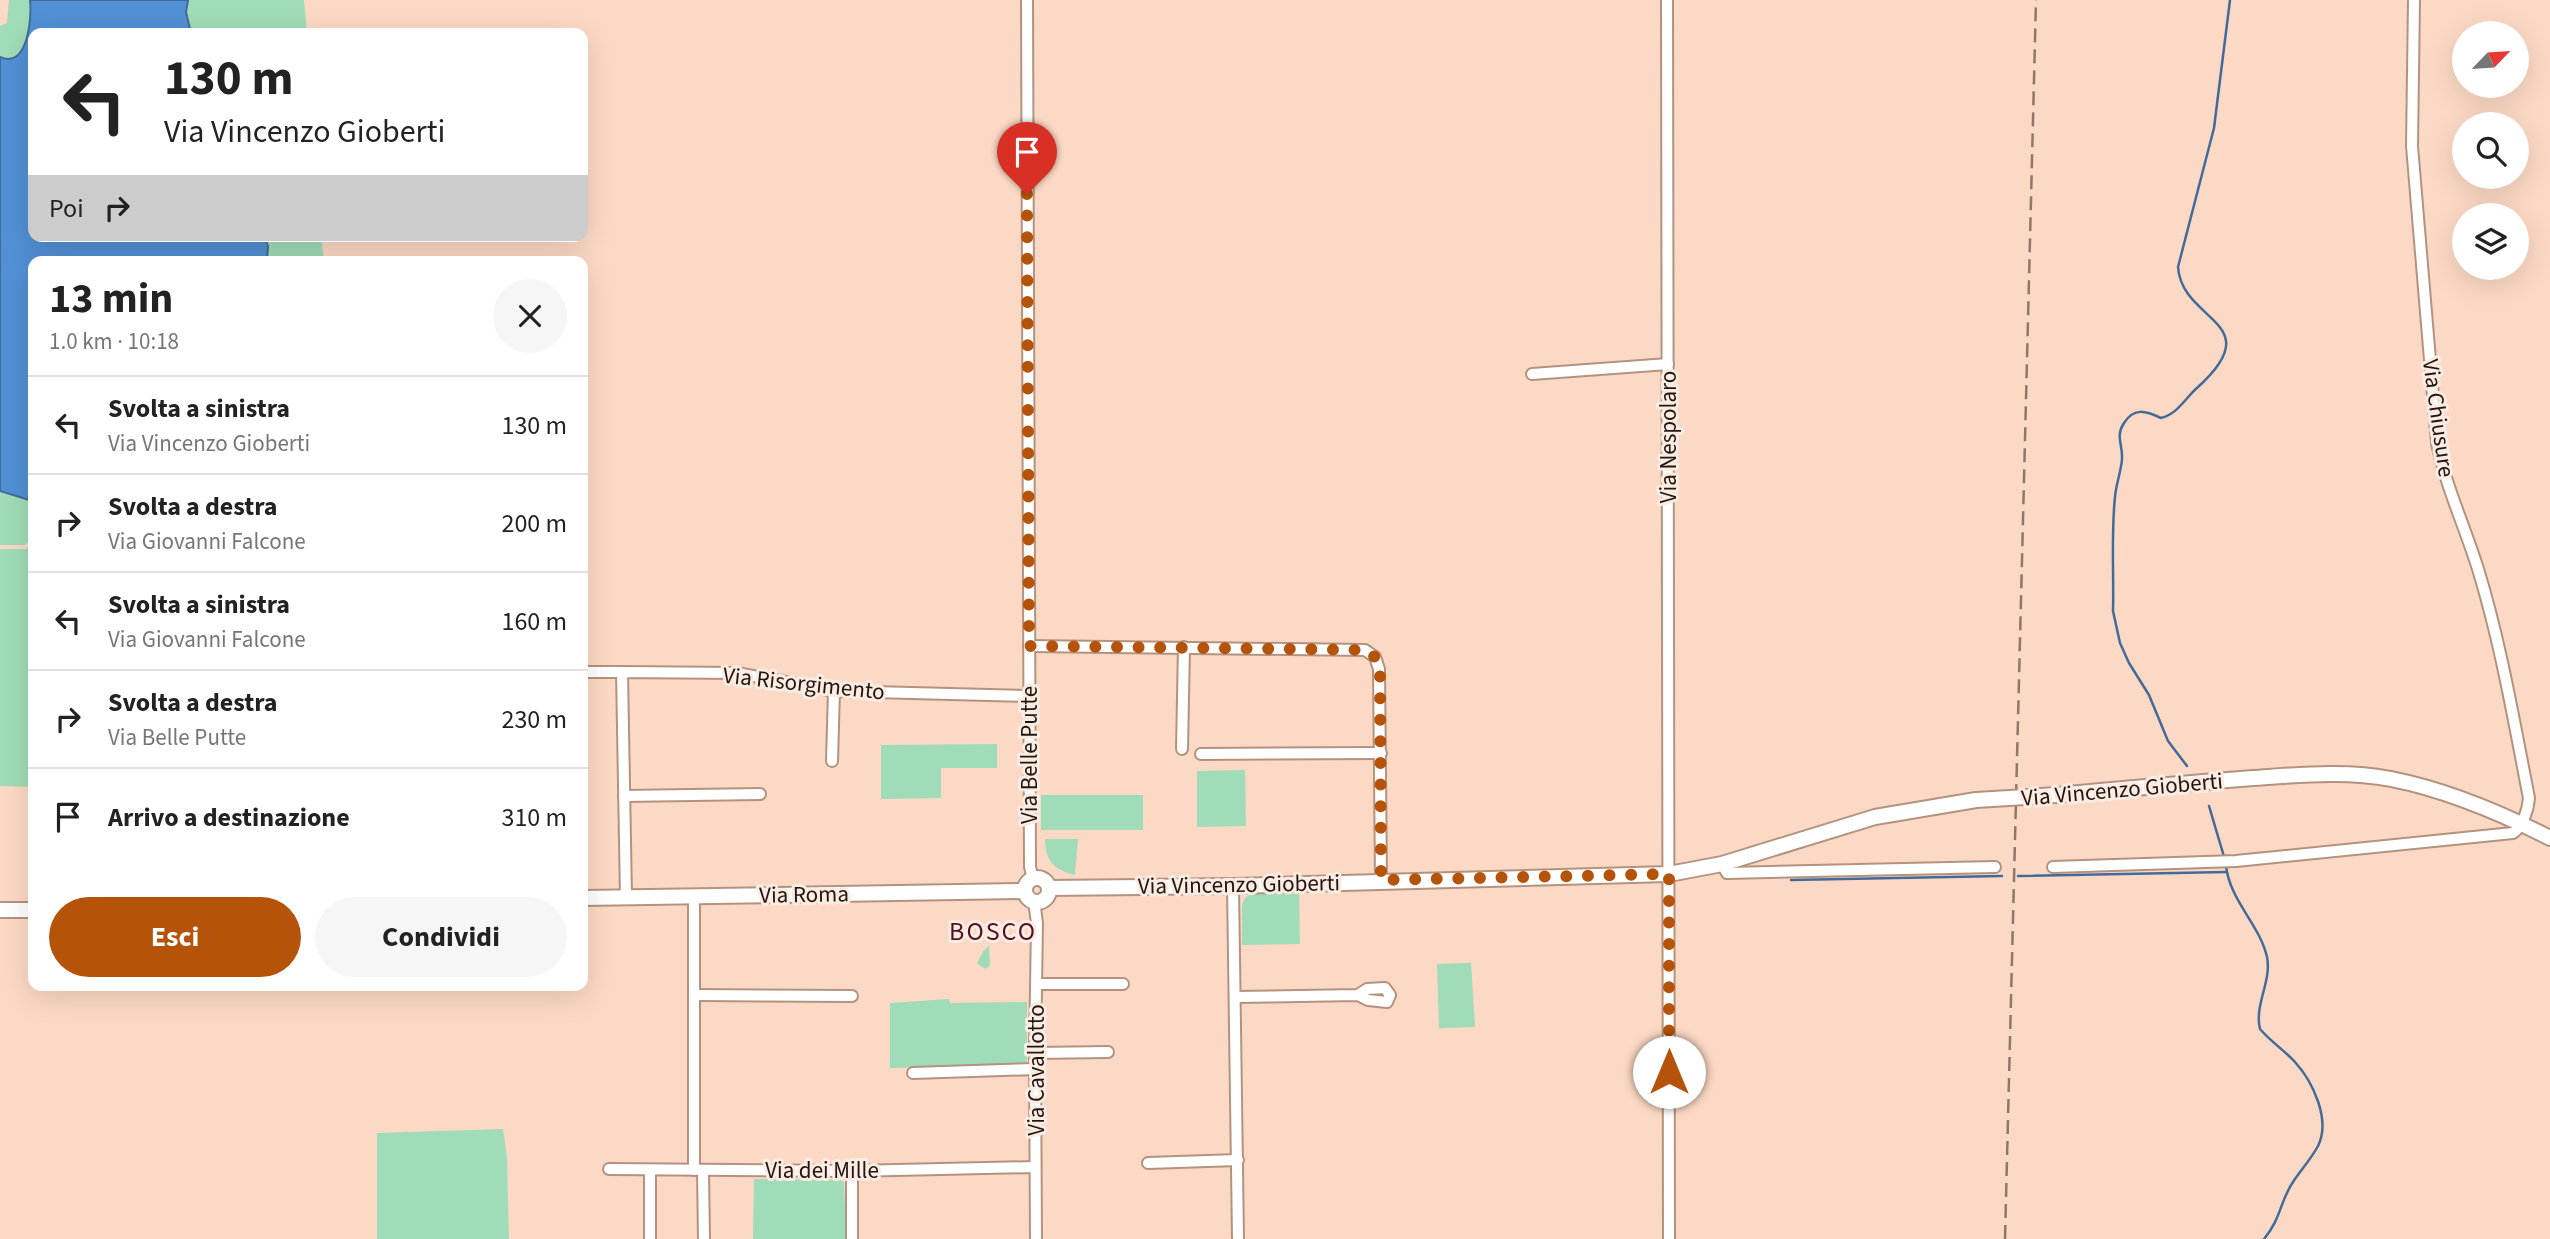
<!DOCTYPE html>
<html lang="it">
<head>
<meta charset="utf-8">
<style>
	body { margin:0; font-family:"Source Sans 3",sans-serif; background:#f6f6f6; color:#222; height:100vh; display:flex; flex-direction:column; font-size:26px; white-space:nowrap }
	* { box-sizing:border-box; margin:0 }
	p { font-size:23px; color:#767676 }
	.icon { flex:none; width:38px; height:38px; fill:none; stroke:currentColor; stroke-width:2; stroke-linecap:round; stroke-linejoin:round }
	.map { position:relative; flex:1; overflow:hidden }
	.details { position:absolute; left:28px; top:256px; width:560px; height:735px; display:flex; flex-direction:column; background:#fff; border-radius:14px; box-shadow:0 7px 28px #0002 }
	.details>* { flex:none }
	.hud { position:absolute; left:28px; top:28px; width:560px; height:214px; border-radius:14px; box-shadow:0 7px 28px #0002; background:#fff; color:#222; overflow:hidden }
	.needle { width:46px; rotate:65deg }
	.controls { position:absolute; left:2452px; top:21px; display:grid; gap:14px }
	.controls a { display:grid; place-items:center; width:77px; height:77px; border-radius:50%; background:#fff; box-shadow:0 7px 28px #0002; font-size:35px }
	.pin { position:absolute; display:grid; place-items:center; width:60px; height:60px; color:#fff; margin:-72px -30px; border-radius:50% 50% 50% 0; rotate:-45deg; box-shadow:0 0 7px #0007 }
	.pin .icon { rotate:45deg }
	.me { position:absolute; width:77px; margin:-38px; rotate:0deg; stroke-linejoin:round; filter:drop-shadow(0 0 5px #0008) }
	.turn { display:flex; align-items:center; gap:24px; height:147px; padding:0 21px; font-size:32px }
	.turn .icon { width:91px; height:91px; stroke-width:2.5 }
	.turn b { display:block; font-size:49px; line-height:60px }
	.then { display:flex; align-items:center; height:66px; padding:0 21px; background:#0003; gap:14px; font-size:26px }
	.round { display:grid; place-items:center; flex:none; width:74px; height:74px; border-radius:37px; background:#f6f6f6 }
	.overview { display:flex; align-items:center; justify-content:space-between; height:119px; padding:0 21px }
	h1 { font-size:42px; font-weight:700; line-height:52px }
	.cta { display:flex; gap:14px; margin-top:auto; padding:14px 21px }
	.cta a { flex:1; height:80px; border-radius:42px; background:#b45309; color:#fff; font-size:28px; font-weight:700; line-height:80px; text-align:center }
	.cta a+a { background:#f6f6f6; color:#222 }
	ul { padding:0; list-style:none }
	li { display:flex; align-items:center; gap:21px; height:98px; padding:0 21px; border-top:2px solid #e0e0e0 }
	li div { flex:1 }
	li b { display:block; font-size:26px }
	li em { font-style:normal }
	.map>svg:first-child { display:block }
	.green { fill:#a0dcb7 }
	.water { fill:#5190d4; stroke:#436b99; stroke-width:2 }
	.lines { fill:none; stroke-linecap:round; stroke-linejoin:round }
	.stream { stroke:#436b99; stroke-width:2.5 }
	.minor-casing { stroke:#b3937f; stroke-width:14 }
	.tertiary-casing { stroke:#b3937f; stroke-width:18 }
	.minor { stroke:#fff; stroke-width:10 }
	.tertiary { stroke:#fff; stroke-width:14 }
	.rail { stroke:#8f7869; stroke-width:2.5; stroke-dasharray:14 7; stroke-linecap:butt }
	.tertiary-bridge-casing { stroke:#b3937f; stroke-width:18; stroke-linecap:butt }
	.tertiary-bridge { stroke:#fff; stroke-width:14 }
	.route { stroke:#b45309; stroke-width:12; stroke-dasharray:0 21.6 }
	.labels { text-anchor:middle; stroke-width:6; stroke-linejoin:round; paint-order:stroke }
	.street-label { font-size:23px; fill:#22160e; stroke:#faebe3 }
	.quarter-label { font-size:26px; letter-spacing:2px; fill:#551020; stroke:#faebe3 }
</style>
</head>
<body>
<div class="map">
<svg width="2550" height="1239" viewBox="0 0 2550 1239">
	<rect width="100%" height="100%" fill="#fcd9c4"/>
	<!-- green -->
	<g class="green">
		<path d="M 9,0 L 304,0 L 307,33 L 33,33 L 33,236 L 321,236 L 324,261 L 33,261 L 33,537 L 25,545 L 0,545 L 0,26 L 7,23 Z"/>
		<path d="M 33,544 L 33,787 L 0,786 L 0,549 L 26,549 Z"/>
		<path d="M 997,744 L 997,768 L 941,768 L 941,798 L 881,799 L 881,745 Z"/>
		<path d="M 1245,770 L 1246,826 L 1197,827 L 1197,771 Z"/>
		<rect x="1041" y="795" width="102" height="35"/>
		<path d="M 1045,839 L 1078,839 L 1075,875 C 1054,870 1045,861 1045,839 Z"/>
		<path d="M 1251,894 L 1299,894 L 1300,944 L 1242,945 L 1242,905 L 1245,898 Z"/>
		<path d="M 989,946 L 990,966 L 985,969 L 977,963 L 984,950 Z"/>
		<path d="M 1471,963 L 1475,1027 L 1439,1028 L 1437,964 Z"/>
		<path d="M 949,999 L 950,1003 L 1027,1002 L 1027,1065 L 890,1068 L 890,1003 Z"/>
		<path d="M 503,1129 L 507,1158 L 509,1239 L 377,1239 L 377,1133 Z"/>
		<path d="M 754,1179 L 840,1180 L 844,1182 L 846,1239 L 753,1239 Z"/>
	</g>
	<!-- water -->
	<path class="water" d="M 30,0 L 188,0 L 186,12 L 191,33 L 33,33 L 33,236 L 264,236 L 268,246 L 267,261 L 33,261 L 33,499 L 29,500 L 0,491 L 0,57 C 28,70 32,17 30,0 Z"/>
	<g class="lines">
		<!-- stream -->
		<g class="stream">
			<path d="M 2187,766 L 2168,741 L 2149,695 L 2129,663 L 2120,643 L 2113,611 C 2114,573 2111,534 2115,497 C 2116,484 2121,472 2122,459 C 2123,445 2115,436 2124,423 C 2134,407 2146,411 2161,418 C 2178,414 2186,397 2198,387 C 2270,321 2182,323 2178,267 L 2214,128 L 2230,0"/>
			<path d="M 2209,806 L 2225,860"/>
			<path d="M 2226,866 C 2230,901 2260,925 2267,957 C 2272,981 2254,1005 2260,1029 C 2270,1041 2284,1050 2295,1062 C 2313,1082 2331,1120 2318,1146 C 2311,1159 2301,1170 2293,1182 C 2280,1201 2281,1219 2264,1239"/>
			<path d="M 2018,876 L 2227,872"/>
			<path d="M 1791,880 L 2002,876"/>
		</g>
		<defs>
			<g id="minor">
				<path d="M 1027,0 L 1030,867 L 1033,879"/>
				<path d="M 1667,0 L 1669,1239"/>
				<path d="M 1532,374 L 1668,364"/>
				<path d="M 1029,646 L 1365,650 L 1375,657 L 1379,669 L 1381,880"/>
				<path d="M 583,672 L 622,672"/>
				<path d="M 1182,749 L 1184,647"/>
				<path d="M 1201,754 L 1381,753"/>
				<path d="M 832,761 L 834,691"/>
				<path d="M 624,796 L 760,794"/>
				<path d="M 1722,864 L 1727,873 L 1995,867"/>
				<path d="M 2053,867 L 2236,861 L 2513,833 C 2523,826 2528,810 2529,798 C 2514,722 2501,644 2478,569 C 2465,527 2446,487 2437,443 L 2412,146 L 2414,0"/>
				<path d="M 1233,886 L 1238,1239"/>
				<path d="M 694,896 L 694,1170"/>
				<path d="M 626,897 L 622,672 L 737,673 L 834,691 L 1028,696"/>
				<path d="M 1034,901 L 1037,923 L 1035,1053 L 1036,1239"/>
				<path d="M 1037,984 L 1123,984"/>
				<path d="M 695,995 L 852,996"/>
				<path d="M 1235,997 L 1358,995 L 1368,1000 L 1387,1002 L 1390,995 L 1385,988 L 1367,989 L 1358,995"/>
				<path d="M 1035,1053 L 1108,1052"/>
				<path d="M 913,1073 L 1035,1069"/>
				<path d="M 1148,1163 L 1238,1160"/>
				<path d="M 609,1169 L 852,1171 L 1035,1167"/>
				<path d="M 703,1170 L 704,1239"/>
				<path d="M 852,1171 L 852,1239"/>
				<path d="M 650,1239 L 650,1170"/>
			</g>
			<g id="tertiary">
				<path d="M 2057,795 C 2122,789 2188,783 2253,778 C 2298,775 2347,770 2391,779 C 2447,790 2499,812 2550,838"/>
				<circle cx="1037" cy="890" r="12"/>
				<path d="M 1049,888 L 1233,886 L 1669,874 L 1722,864 L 1875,817 L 1976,800"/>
				<path d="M 583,898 L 1025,891"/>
				<path d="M 0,910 L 33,910"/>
			</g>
		</defs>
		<!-- minor casing -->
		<use href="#minor" class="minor-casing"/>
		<!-- tertiary casing -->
		<use href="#tertiary" class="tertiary-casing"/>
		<!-- minor -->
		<use href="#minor" class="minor"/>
		<!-- tertiary -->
		<use href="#tertiary" class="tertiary"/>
		<!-- rail -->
		<path class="rail" d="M 2005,1239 L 2036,0"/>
		<defs>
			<path id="tertiary-bridge" d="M 1976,800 L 2057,795"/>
		</defs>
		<!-- tertiary-bridge casing -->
		<use href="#tertiary-bridge" class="tertiary-bridge-casing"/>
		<!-- tertiary-bridge -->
		<use href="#tertiary-bridge" class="tertiary-bridge"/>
	</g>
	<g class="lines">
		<!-- route -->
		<path class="route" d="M 1027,194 L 1029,646 L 1365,650 L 1375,657 L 1380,669 L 1381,880 L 1669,874 L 1669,1072"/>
	</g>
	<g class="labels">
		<!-- street labels -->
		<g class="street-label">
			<text transform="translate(2439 418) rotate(82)" y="8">Via Chiusure</text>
			<text transform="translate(1668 437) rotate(-90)" y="8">Via Nespolaro</text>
			<text transform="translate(804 683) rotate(6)" y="8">Via Risorgimento</text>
			<text transform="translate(1029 755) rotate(-90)" y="8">Via Belle Putte</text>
			<text transform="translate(2122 789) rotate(-5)" y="8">Via Vincenzo Gioberti</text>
			<text transform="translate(1239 884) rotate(-1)" y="8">Via Vincenzo Gioberti</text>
			<text transform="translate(804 894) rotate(-1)" y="8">Via Roma</text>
			<text transform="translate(1036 1070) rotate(-90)" y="8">Via Cavallotto</text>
			<text x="822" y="1178">Via dei Mille</text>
		</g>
		<!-- quarter labels -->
		<g class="quarter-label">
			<text x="993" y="940">BOSCO</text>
		</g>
	</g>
</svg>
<div class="controls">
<a><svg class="needle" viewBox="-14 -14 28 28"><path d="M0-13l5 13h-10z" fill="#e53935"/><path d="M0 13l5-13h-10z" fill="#767676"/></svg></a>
<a><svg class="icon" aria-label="search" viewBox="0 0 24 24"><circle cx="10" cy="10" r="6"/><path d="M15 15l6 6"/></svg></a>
<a><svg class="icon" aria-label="layers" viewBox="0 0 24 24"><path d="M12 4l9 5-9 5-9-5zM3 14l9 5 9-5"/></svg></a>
</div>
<div class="pin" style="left:1027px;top:194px;background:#d93025"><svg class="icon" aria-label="arrive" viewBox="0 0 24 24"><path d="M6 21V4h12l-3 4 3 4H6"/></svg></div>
<svg class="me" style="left:1669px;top:1072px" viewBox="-20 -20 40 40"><circle r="19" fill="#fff"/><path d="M0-13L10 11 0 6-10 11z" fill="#b45309"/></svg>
<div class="hud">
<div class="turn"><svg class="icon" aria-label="left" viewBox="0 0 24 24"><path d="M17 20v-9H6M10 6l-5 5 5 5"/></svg><div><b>130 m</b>Via Vincenzo Gioberti</div></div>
<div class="then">Poi<svg class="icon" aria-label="right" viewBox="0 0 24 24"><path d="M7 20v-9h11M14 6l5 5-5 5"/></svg></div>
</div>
<section class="details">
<div class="overview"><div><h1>13 min</h1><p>1.0 km · 10:18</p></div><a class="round"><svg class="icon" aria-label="close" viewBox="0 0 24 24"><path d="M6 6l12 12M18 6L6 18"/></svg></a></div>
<ul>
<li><svg class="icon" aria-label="left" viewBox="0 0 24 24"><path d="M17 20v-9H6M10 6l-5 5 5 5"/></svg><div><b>Svolta a sinistra</b><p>Via Vincenzo Gioberti</p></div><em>130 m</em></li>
<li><svg class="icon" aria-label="right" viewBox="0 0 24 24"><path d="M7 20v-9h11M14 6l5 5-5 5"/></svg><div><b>Svolta a destra</b><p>Via Giovanni Falcone</p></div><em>200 m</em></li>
<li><svg class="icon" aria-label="left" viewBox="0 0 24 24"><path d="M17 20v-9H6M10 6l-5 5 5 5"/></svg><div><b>Svolta a sinistra</b><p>Via Giovanni Falcone</p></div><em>160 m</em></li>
<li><svg class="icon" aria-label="right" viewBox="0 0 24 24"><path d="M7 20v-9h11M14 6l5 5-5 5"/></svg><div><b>Svolta a destra</b><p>Via Belle Putte</p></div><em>230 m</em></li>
<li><svg class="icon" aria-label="arrive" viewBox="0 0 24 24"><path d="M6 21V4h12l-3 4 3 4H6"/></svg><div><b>Arrivo a destinazione</b></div><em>310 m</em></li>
</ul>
<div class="cta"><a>Esci</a><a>Condividi</a></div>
</section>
</div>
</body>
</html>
